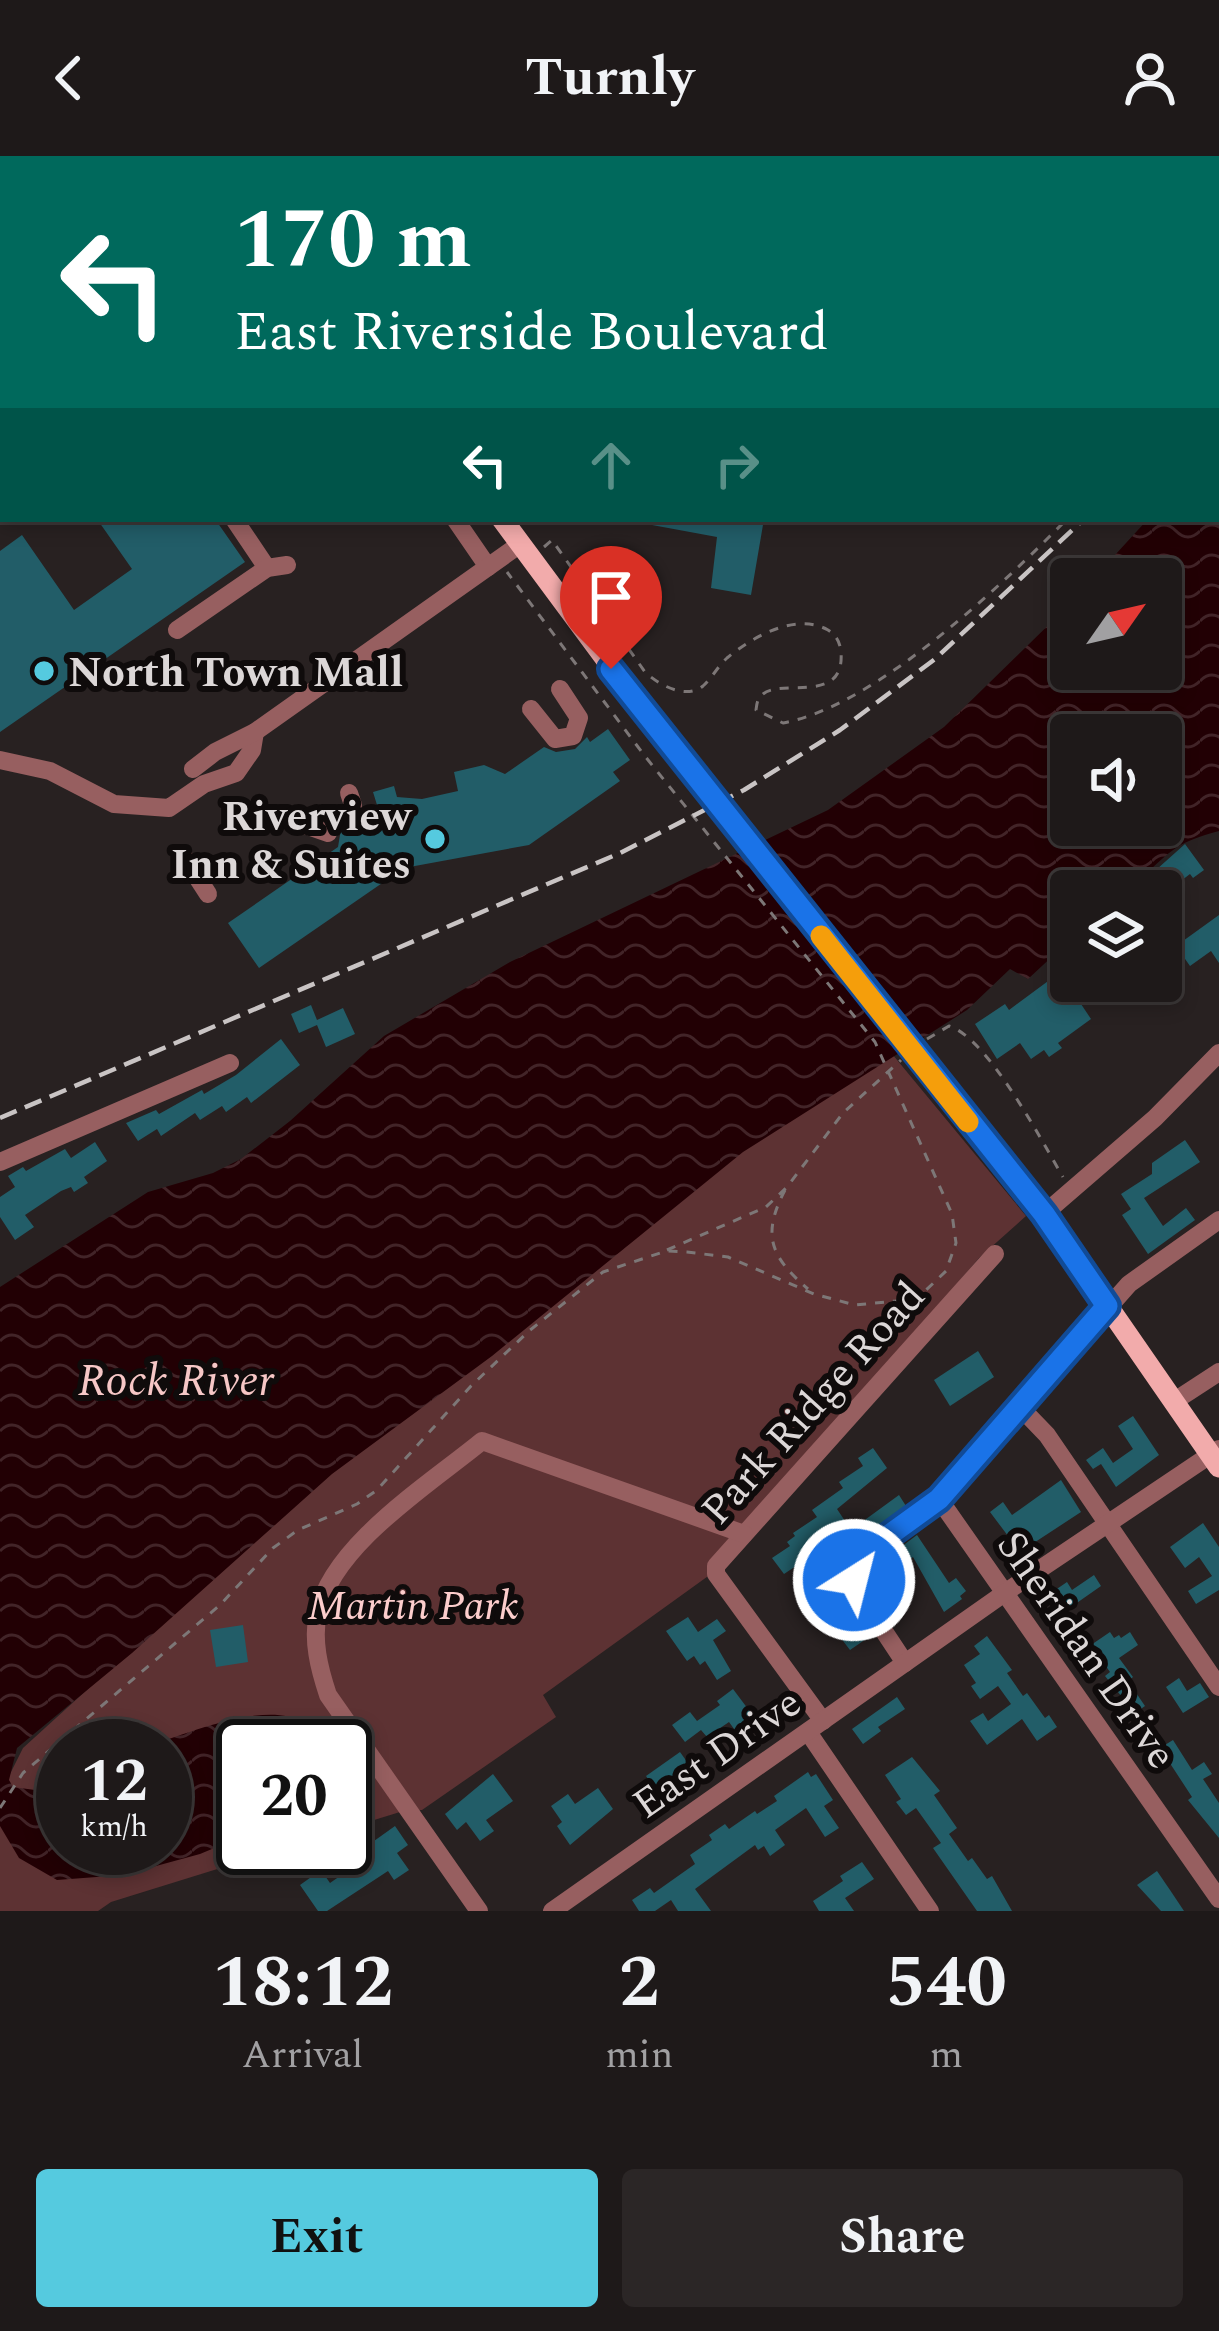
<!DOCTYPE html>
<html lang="en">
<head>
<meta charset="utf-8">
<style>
	body { margin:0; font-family:Spectral,serif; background:#2b2626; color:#f1f3f6; height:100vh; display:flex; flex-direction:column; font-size:45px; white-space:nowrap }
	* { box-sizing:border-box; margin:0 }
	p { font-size:39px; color:#a1a0a2 }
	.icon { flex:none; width:66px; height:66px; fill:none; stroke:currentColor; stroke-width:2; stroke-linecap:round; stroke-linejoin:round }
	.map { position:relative; height:1755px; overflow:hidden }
	.details { display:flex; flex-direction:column; background:#1e1919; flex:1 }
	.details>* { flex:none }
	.top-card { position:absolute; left:0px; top:0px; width:1221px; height:366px; box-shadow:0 6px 18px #0003,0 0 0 3px #3c3838; background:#00695c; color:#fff; overflow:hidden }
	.needle { width:78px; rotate:56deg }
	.fabs { position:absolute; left:1050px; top:402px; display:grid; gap:24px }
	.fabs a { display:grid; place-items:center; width:132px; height:132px; border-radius:12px; background:#1e1919; box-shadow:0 6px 18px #0003,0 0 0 3px #3c3838; font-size:60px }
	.speed { position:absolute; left:36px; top:1563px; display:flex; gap:24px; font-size:60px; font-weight:700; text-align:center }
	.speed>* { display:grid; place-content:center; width:156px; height:156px; border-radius:50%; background:#1e1919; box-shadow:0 6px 18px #0003,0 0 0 3px #3c3838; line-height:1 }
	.speed small { font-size:30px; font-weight:400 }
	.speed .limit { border:6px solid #111; border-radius:18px; background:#fff; color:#111 }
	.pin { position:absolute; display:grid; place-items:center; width:102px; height:102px; color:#fff; margin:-123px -51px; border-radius:50% 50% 50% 0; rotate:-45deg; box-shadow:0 0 12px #0007 }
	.pin .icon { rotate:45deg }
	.me { position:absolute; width:132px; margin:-66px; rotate:36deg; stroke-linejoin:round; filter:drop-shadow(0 0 9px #0008) }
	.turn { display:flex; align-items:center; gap:42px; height:252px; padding:0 36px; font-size:54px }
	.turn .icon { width:156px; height:156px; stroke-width:2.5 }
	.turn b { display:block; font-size:84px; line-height:102px }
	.lanes { display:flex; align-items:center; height:114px; padding:0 36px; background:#0003; justify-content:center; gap:60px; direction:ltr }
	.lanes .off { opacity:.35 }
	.eta { display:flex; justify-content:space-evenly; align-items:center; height:204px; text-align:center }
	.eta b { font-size:72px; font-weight:700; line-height:84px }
	.primary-button { display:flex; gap:24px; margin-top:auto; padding:24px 36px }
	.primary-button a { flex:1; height:138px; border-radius:12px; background:#55cadf; color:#111; font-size:48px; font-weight:700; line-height:138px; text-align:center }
	.primary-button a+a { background:#2b2626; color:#f1f3f6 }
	header { display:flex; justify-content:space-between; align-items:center; height:156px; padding:0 36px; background:#1e1919; font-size:54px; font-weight:700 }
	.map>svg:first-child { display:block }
	.park { fill:#5d3233; fill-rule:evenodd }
	.water { fill:url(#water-waves); fill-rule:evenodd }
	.building { fill:#225d68 }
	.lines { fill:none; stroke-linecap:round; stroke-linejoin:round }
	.path { stroke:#7d7777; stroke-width:3; stroke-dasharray:9 9; stroke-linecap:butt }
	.minor { stroke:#975f60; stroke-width:18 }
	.major { stroke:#f2abab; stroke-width:21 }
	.rail { stroke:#c9c4c4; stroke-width:4.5; stroke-dasharray:18 9; stroke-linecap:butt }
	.route-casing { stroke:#114b97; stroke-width:30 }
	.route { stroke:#1a73e8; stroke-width:21 }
	.slow { stroke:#f59e0b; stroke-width:21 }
	.poi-dot { fill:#55cadf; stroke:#0f0b0b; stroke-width:4.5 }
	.labels { text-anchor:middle; stroke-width:12; stroke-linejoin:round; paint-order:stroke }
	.poi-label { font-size:42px; font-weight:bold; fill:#dcd7d7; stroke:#0f0b0b; text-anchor:start }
	.street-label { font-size:42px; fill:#dcd7d7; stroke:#0f0b0b }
	.park-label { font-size:42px; font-style:italic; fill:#fccdcc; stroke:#0f0b0b }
	.water-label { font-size:45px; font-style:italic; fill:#f6c7c6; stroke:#0f0b0b }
</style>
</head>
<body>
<header><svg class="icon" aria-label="back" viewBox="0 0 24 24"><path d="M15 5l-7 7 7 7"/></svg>Turnly<svg class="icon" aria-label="person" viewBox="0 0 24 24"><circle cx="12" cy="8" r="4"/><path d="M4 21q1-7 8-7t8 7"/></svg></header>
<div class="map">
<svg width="1219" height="1755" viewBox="0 0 1219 1755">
	<defs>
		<pattern id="water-waves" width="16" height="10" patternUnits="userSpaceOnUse" patternTransform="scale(3)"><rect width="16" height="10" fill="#220004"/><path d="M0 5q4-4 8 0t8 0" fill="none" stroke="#422428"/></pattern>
	</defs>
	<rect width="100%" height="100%" fill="#282121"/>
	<!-- park -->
	<path class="park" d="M 888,893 L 1026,1060 L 979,1102 L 711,1418 L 543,1539 L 556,1561 L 422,1654 L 400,1656 L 345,1673 L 345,1590 L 243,1590 L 243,1692 L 285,1692 L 111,1746 L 98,1755 L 0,1755 L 0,1647 L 5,1628 L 23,1592 L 323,1319 L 652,1058 ZM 63,1590 L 165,1590 L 165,1692 L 63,1692 Z"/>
	<!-- water -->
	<path class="water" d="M 1219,297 L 1219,675 C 1178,686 1172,693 1142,722 L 1103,718 L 1098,735 L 1071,735 L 1071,783 L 1028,823 L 1010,813 L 967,854 L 743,996 L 492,1200 L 332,1318 L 132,1497 L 17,1592 L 9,1624 L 13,1631 L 35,1634 L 63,1616 L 63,1692 L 165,1692 L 165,1590 L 148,1590 C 189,1578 303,1526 320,1590 L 243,1590 L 243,1680 L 200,1698 L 123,1719 L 57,1724 L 19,1702 L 0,1670 L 0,1131 L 148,1036 L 213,1017 L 241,1003 L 290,965 L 384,880 L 510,806 L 828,654 L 944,571 L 1071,447 L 1071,513 L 1161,513 L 1161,423 L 1093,423 L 1148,363 L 1218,363 ZM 1071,579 L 1161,579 L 1161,669 L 1071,669 Z"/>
	<!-- building -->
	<g class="building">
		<path d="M 97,363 L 215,363 L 245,406 L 0,576 L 0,395 L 22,379 L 74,454 L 132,413 Z"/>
		<path d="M 653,363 L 764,363 L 751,439 L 711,432 L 717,381 L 652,369 Z"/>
		<path d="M 608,573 L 630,604 L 613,616 L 620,625 L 529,689 L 404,712 L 259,812 L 228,767 L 338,691 L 341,673 L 327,662 L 338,654 L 341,669 L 357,672 L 365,657 L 377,649 L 373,636 L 394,630 L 397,641 L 422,643 L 458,635 L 454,616 L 484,609 L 505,618 L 544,591 L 556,596 L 575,593 L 587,581 L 590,586 Z"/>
		<path d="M 1185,688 L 1204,714 L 1193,722 L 1190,718 L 1161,740 L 1161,735 L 1147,722 Z"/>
		<path d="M 1219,759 L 1219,807 L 1211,795 L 1190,810 L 1176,790 Z"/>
		<path d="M 1059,817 L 1064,825 L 1101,825 L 1079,845 L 1091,863 L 1058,887 L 1062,892 L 1049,901 L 1044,894 L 1031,903 L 1020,887 L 997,903 L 975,868 L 1005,848 L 1009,854 Z"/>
		<path d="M 311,849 L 317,864 L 343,852 L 355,878 L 326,891 L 317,869 L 299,877 L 291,858 Z"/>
		<path d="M 281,883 L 300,909 L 251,947 L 247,941 L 226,956 L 222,950 L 200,964 L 195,957 L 161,980 L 157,973 L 138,985 L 126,967 L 156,954 L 159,958 L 202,934 L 204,938 L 236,919 Z"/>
		<path d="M 1185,984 L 1200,1006 L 1144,1042 L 1163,1070 L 1186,1052 L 1195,1064 L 1148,1098 L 1122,1059 L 1131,1053 L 1121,1038 L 1152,1018 L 1152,1007 Z"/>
		<path d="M 95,986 L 107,1005 L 84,1021 L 88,1027 L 74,1036 L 71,1031 L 61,1035 L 25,1059 L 34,1071 L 15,1084 L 0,1061 L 0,1041 L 15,1031 L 8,1020 L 23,1011 L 26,1015 L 65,993 L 71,1002 Z"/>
		<path d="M 978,1195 L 994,1221 L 950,1250 L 934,1224 Z"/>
		<path d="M 1133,1260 L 1159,1299 L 1116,1331 L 1101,1308 L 1093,1313 L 1086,1304 L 1103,1292 L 1113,1307 L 1133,1293 L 1118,1270 Z"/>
		<path d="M 873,1292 L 887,1312 L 837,1353 L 851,1374 L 899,1339 L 906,1350 L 836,1404 L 826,1390 L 784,1418 L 772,1402 L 790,1390 L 787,1386 L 795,1380 L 793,1377 L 817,1361 L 812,1354 L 843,1332 L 839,1326 L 863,1310 L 858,1302 Z"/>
		<path d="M 1061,1324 L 1081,1356 L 1020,1396 L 990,1356 L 1003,1346 L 1012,1359 Z"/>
		<path d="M 1203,1367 L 1219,1391 L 1219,1434 L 1196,1448 L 1188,1435 L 1212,1420 L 1199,1401 L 1185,1412 L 1170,1391 Z"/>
		<path d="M 917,1379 L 949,1427 L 956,1422 L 966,1435 L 960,1440 L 962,1443 L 944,1456 L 913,1401 L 882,1423 L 874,1411 Z"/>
		<path d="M 1094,1419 L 1101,1430 L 1061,1458 L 1048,1439 L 1067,1426 L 1072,1434 Z"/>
		<path d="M 834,1438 L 850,1463 L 854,1460 L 869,1481 L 850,1494 L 840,1481 L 846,1477 L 820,1447 Z"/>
		<path d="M 688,1461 L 698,1476 L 717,1463 L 726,1475 L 713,1484 L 731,1515 L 717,1524 L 705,1505 L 700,1509 L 694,1500 L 687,1505 L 666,1475 Z"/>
		<path d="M 243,1469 L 248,1506 L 216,1511 L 210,1474 Z"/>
		<path d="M 1110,1476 L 1114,1482 L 1119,1479 L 1121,1482 L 1130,1476 L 1138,1489 L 1119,1502 L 1133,1521 L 1128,1525 L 1145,1550 L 1135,1557 L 1105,1520 L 1110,1516 L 1091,1489 Z"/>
		<path d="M 987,1480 L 1012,1514 L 1007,1517 L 1023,1540 L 1027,1537 L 1045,1562 L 1049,1559 L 1057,1571 L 1037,1585 L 1022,1563 L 987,1589 L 970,1565 L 983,1557 L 988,1565 L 1011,1548 L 998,1530 L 980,1543 L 971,1530 L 976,1527 L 964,1509 L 980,1498 L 974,1490 Z"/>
		<path d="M 1179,1522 L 1187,1535 L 1200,1527 L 1209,1541 L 1183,1557 L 1166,1531 Z"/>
		<path d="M 733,1533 L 751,1557 L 744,1562 L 749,1569 L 737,1577 L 729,1566 L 707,1581 L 701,1574 L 685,1586 L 672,1569 L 690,1556 L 697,1565 L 720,1549 L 717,1545 Z"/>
		<path d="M 897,1541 L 905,1553 L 878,1571 L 881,1575 L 863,1588 L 852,1573 Z"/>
		<path d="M 1173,1584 L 1192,1614 L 1204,1606 L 1212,1618 L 1203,1623 L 1219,1647 L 1219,1682 L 1188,1644 L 1192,1641 L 1160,1592 Z"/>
		<path d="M 680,1596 L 690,1610 L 656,1635 L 646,1620 Z"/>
		<path d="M 912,1601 L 940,1635 L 934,1639 L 957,1672 L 949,1678 L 968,1705 L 972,1702 L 987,1723 L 992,1720 L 1012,1755 L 977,1755 L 933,1692 L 941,1687 L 916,1652 L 906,1659 L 896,1646 L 901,1643 L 885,1619 Z"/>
		<path d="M 808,1616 L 811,1621 L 816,1618 L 833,1644 L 824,1650 L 839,1672 L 825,1681 L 806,1652 L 775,1674 L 785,1689 L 770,1700 L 764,1690 L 758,1694 L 755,1689 L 695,1733 L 711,1755 L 678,1755 L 671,1744 L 655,1755 L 639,1755 L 632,1744 L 650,1732 L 654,1737 L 695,1708 L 690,1699 L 712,1684 L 709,1679 L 725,1668 L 729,1673 L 755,1655 L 757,1658 L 777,1645 L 774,1640 Z"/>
		<path d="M 493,1618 L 513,1645 L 486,1664 L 494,1675 L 480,1685 L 466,1666 L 457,1674 L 445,1658 Z"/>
		<path d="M 598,1632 L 613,1653 L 570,1689 L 557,1670 L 562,1666 L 551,1650 L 568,1638 L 575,1648 Z"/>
		<path d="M 395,1670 L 408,1689 L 397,1697 L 409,1714 L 394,1724 L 388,1715 L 327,1755 L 318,1755 L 300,1729 L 321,1714 L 330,1727 L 373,1697 L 367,1690 Z"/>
		<path d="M 862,1706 L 874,1723 L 845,1742 L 854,1755 L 819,1755 L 813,1745 L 843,1725 L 840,1720 Z"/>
		<path d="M 1157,1715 L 1170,1734 L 1184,1755 L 1161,1755 L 1137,1729 Z"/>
	</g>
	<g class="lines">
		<!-- path -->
		<g class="path">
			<path d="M 1218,218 L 1219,217"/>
			<path d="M 544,391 L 552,384 L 645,516 C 659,529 686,544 703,530 C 712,522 718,510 727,502 C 752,481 796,456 828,474 C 836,479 840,486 841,496 C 845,549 783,522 763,538 C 757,543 757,547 756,554 L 783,567 C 876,550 1002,429 1067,363"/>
			<path d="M 927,883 L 949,870 C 988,882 1041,984 1063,1021"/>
			<path d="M 785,1034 C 761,1080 771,1101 808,1133"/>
			<path d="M 667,1094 L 766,1051 L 787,1031 L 843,957 L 901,904"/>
			<path d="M 0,1652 L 23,1617 L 220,1449 L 273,1392 L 298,1374 L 357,1348 L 377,1334 L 471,1230 L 529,1175 L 603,1116 L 666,1095 L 687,1096 L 728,1101 L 814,1138 L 855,1149 L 896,1145 L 923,1137 L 946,1115 L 956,1087 L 952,1058 L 875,886 L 644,599 L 507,416"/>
		</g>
		<!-- minor -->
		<g class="minor">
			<path d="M 211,0 L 213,3"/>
			<path d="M 979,0 L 980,3"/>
			<path d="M 163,3 L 167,0"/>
			<path d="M 348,3 L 353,0"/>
			<path d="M 0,26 L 3,31"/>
			<path d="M 234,363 L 267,412"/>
			<path d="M 455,363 L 488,411"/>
			<path d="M 177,474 L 267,412 L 287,409"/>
			<path d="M 531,553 L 555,583 L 573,580 L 579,562 L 560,533"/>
			<path d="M 0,604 L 50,615 L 114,648 L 169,652 L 204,628 L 236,617 L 252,594 L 255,576"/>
			<path d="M 193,613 L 215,596 L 255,576 L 519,389"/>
			<path d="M 349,637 L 353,649 L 351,660"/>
			<path d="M 305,669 L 328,677"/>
			<path d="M 184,701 L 208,738"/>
			<path d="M 0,1006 L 230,907"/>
			<path d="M 1044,1058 L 1155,962 L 1219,897"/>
			<path d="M 1173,1246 L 1219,1216"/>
			<path d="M 1020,1251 L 1047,1279 L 1219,1531"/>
			<path d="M 939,1343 L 1219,1743"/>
			<path d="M 905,1507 L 860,1439 L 852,1419 L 870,1393 L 939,1343 L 1129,1128 L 1219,1064"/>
			<path d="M 823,1565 L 716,1418 L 716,1410 L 995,1098"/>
			<path d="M 808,1576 L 930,1755"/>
			<path d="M 479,1755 L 328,1539 C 319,1512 312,1484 318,1457 C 332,1389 431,1327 482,1285 L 744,1378"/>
			<path d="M 552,1755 L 1006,1436 L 1219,1293"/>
		</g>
		<!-- major -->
		<g class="major">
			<path d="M 252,0 L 254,3"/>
			<path d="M 502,363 L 662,579 L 1044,1058 L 1219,1311"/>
		</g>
		<!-- rail -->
		<g class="rail">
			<path d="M 1218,242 L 1219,241"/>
			<path d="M 0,962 L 620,697 L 744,634 L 840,574 L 935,503 L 1084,363"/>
		</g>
	</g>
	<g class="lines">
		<defs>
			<path id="route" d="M 611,513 L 1044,1058 L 1107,1150 L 939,1343 L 870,1393 L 854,1413 L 854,1424"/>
		</defs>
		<!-- route casing -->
		<use href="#route" class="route-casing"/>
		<!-- route -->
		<use href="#route" class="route"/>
		<!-- slow -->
		<path class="slow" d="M 821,780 L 968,966"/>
	</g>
	<!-- markers -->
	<g class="poi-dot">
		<circle cx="44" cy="515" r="12"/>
		<circle cx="435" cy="683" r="12"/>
	</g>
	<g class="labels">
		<!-- poi labels -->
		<g class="poi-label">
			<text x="68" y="530">North Town Mall</text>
			<text x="411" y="674" text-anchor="end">Riverview<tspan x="411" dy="48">Inn &amp; Suites</tspan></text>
		</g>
		<!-- street labels -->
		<g class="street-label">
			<text transform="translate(812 1246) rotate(-48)" y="15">Park Ridge Road</text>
			<text transform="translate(1088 1493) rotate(55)" y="15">Sheridan Drive</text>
			<text transform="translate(716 1596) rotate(-35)" y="15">East Drive</text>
		</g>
		<!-- park labels -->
		<g class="park-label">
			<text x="413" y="1463">Martin Park</text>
		</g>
		<!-- water labels -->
		<g class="water-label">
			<text x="176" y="1239">Rock River</text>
		</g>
	</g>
</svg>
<div class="fabs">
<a><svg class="needle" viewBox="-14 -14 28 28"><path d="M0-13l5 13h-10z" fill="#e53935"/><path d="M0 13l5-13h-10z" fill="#a1a0a2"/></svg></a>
<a><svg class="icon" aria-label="sound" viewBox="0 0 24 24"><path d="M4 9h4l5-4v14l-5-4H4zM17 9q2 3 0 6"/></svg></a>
<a><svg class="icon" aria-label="layers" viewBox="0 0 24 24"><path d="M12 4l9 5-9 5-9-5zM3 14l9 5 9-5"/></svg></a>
</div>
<div class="speed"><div>12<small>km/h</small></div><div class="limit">20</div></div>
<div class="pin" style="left:611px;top:513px;background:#d93025"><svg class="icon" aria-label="arrive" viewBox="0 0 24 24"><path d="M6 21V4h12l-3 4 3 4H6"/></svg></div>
<svg class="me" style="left:854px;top:1424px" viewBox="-20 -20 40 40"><circle r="17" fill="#1a73e8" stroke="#fff" stroke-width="3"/><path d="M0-11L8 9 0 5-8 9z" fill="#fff"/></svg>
<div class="top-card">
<div class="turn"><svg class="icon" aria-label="left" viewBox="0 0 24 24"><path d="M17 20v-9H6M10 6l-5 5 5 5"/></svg><div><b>170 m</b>East Riverside Boulevard</div></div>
<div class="lanes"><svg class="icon" aria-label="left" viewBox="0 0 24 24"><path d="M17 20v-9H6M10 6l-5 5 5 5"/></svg><svg class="icon off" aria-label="ahead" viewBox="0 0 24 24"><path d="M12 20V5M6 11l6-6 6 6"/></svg><svg class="icon off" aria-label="right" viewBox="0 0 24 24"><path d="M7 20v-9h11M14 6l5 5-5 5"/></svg></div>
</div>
</div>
<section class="details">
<div class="eta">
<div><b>18:12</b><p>Arrival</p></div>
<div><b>2</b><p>min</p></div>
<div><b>540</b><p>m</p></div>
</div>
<div class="primary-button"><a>Exit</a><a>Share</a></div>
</section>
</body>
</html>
